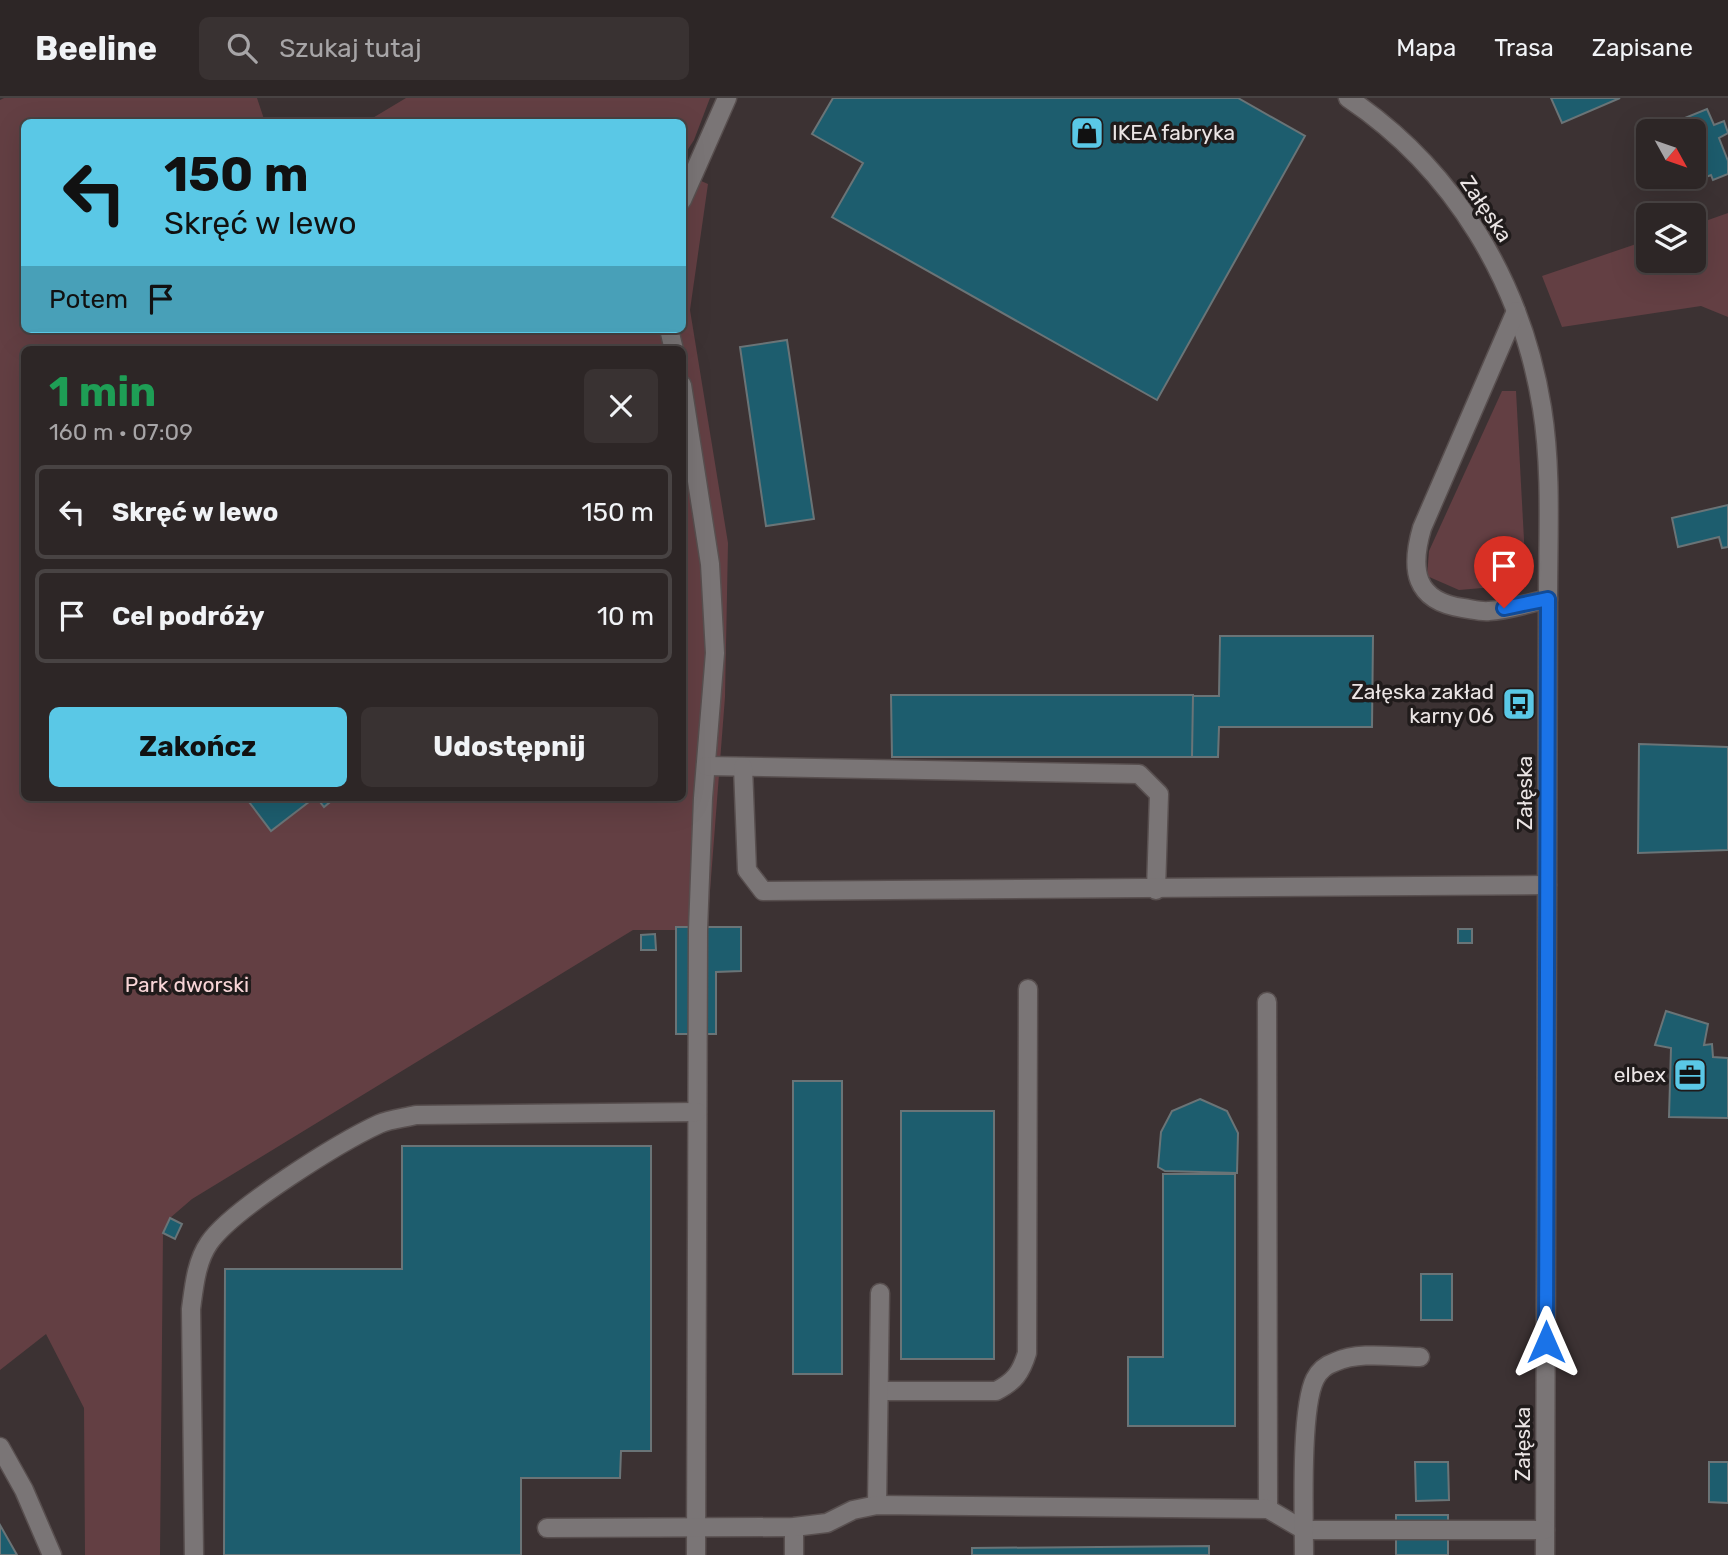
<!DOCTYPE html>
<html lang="pl">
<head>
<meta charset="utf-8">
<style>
	body { margin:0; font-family:Rubik,sans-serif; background:#393232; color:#f1f3f6; height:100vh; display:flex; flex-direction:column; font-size:26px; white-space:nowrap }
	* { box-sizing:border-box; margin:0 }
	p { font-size:23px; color:#a7a5a7 }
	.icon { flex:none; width:38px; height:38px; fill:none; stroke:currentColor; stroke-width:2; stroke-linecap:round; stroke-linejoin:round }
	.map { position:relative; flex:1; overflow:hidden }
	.details { position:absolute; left:21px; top:248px; width:665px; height:455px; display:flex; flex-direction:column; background:#2d2626; border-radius:10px; box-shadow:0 7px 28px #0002,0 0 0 2px #484343 }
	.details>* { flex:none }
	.hud { position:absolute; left:21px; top:21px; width:665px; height:214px; border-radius:10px; box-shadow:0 7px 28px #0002,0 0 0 2px #484343; background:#5ac8e6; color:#111; overflow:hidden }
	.needle { width:46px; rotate:130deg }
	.fabs { position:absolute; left:1636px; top:21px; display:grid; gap:14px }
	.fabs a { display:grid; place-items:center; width:70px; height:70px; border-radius:10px; background:#2d2626; box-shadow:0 7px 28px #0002,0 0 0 2px #484343; font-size:35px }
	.pin { position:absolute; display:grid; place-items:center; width:60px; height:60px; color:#fff; margin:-72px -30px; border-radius:50% 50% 50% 0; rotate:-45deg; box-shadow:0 0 7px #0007 }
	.pin .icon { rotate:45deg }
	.me { position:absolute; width:77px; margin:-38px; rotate:0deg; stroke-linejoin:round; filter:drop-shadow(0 0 5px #0008) }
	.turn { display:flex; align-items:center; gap:24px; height:147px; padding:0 28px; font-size:32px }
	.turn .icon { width:91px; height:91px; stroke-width:2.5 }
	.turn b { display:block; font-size:49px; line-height:60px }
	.then { display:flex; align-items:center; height:66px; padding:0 28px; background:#0003; gap:14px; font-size:26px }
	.round { display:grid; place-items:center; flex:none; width:74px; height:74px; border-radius:10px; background:#393232 }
	.head { display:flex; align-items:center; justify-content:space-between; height:119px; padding:0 28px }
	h1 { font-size:42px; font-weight:700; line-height:52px; color:#1e9e55 }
	.cta { display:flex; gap:14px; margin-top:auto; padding:14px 28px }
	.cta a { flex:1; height:80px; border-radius:10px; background:#5ac8e6; color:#111; font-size:28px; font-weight:700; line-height:80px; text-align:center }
	.cta a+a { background:#393232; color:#f1f3f6 }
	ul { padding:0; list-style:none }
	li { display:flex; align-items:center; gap:21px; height:94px; margin:0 14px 10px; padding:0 14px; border:4px solid #484343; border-radius:10px }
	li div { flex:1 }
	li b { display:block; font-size:26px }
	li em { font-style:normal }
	header { display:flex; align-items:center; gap:42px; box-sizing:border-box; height:98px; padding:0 35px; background:#2d2626; border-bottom:2px solid #484343 }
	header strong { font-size:33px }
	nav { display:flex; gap:38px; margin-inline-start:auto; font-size:24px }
	.search { width:490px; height:63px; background:#393232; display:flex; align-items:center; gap:18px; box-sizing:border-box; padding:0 24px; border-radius:10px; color:#a7a5a7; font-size:26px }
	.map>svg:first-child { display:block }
	.green { fill:#633f43; fill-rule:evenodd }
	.building { fill:#1d5d6e; stroke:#6a7477; stroke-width:2 }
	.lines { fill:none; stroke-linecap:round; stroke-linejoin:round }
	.minor-casing { stroke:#584f4f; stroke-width:21 }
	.minor { stroke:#7a7576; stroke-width:18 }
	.route-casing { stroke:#114b97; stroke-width:18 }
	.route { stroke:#1a73e8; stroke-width:12 }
	.labels { text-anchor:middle; stroke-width:7; stroke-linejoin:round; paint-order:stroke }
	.poi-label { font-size:21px; fill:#ebe5e5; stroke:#201b1b; text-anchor:end }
	.street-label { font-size:21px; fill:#ebe5e5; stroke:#201b1b }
	.park-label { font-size:21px; fill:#f8d5d7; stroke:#201b1b }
</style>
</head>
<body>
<header>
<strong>Beeline</strong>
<div class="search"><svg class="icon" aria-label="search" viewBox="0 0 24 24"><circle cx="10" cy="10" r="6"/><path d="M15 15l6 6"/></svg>Szukaj tutaj</div>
<nav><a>Mapa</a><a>Trasa</a><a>Zapisane</a></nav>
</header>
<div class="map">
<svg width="1728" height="1457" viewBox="0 0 1728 1457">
	<rect width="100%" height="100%" fill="#3c3233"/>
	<!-- green -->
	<g class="green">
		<path d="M 4,0 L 257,0 L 265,24 L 24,24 L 24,231 L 682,231 L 683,75 L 708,86 L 690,212 L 728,445 L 725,599 L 707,832 L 633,832 L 192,1101 L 170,1120 L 163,1135 L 160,1457 L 85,1457 L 84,1310 L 46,1236 L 0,1272 L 0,2 ZM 24,252 L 682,252 L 682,700 L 24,700 Z"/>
		<path d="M 406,0 L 710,0 L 694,42 L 683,59 L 682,24 L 366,24 Z"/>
		<path d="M 1728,115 L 1728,219 L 1701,208 L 1562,229 L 1542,178 L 1648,142 L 1648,163 L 1694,163 L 1694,127 Z"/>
		<path d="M 1502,293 L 1516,293 L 1526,479 L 1517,487 L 1459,492 L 1427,478 L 1429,453 Z"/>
	</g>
	<!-- building -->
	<g class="building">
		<path d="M 833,0 L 1238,0 L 1305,38 L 1157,302 L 832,119 L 863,65 L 812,36 Z"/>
		<path d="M 1551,0 L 1620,0 L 1562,25 Z"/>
		<path d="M 1707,11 L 1714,27 L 1724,23 L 1728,35 L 1719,40 L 1728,63 L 1728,76 L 1713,82 L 1711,77 L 1688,86 L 1685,79 L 1694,79 L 1694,33 L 1667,33 L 1665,28 Z"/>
		<path d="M 787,242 L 814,421 L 766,428 L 740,249 Z"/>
		<path d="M 1728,407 L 1728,449 L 1722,450 L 1719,439 L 1678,449 L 1672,420 Z"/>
		<path d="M 1220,538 L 1373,538 L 1372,629 L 1219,629 L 1218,659 L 1192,659 L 1192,598 L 1219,598 Z"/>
		<path d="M 891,597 L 1193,597 L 1192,659 L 892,659 Z"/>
		<path d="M 1639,646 L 1728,649 L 1728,752 L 1638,755 Z"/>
		<path d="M 246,700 L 314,700 L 271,733 Z"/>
		<path d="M 317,700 L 335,700 L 324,709 Z"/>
		<path d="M 676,829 L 741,829 L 741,873 L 716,874 L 716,936 L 676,936 Z"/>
		<rect x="1458" y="831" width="14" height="14"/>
		<path d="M 655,836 L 656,852 L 641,852 L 641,837 Z"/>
		<path d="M 1666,913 L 1708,926 L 1704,947 L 1712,946 L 1713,959 L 1728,960 L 1728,1020 L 1669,1019 L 1671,950 L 1655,947 Z"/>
		<rect x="793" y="983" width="49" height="293"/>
		<path d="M 1200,1001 L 1227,1013 L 1238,1035 L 1237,1075 L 1165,1073 L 1158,1069 L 1161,1034 L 1172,1013 Z"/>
		<rect x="901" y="1013" width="93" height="248"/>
		<path d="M 402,1048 L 651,1048 L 651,1353 L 621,1353 L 620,1380 L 521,1380 L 521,1457 L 224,1457 L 225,1171 L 402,1171 Z"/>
		<path d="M 1163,1076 L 1235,1076 L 1235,1328 L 1128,1328 L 1128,1259 L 1163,1259 Z"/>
		<path d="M 170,1120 L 182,1126 L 175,1141 L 163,1135 Z"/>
		<rect x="1421" y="1176" width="31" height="46"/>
		<path d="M 1415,1364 L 1448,1364 L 1449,1402 L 1416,1403 Z"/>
		<path d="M 1709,1364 L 1728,1364 L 1728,1405 L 1709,1404 Z"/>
		<rect x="1396" y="1417" width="52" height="40"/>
		<path d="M 0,1427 L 17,1457 L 0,1457 Z"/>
		<path d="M 1209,1448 L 1209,1457 L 972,1457 L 972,1450 Z"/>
	</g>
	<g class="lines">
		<defs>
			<g id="minor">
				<path d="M 1348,0 C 1454,71 1522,185 1542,310 C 1552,372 1548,439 1548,501 L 1545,1457"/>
				<path d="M 682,102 L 727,0"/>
				<path d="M 1516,213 L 1422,430 C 1410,471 1414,503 1463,510 C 1471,511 1481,514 1489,513 C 1509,512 1529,505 1548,501"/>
				<path d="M 669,231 L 674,252"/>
				<path d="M 682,287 L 710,466 L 715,555 L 703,700 L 698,832 L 696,1457"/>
				<path d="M 706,668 L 1139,676 L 1159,696 L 1156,792"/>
				<path d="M 743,669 L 747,772 L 763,793 L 1547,787"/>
				<path d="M 1267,904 L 1268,1411"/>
				<path d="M 881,1293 L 996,1293 C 1014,1284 1021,1275 1027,1255 L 1028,891"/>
				<path d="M 0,1349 L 24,1392 L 52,1457"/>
				<path d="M 877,1407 L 880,1195"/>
				<path d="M 794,1429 L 794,1457"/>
				<path d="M 547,1430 L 794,1429 L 827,1425 L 853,1412 L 877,1407 L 1268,1411 L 1304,1432 L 1545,1432"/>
				<path d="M 194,1457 L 191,1211 C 194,1189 196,1164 209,1145 C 232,1111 340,1044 379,1026 C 390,1021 404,1020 416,1017 L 697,1014"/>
				<path d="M 1304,1457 C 1304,1419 1300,1311 1315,1281 C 1319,1273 1326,1267 1335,1264 C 1360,1253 1393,1259 1420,1259"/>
			</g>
		</defs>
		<!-- minor casing -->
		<use href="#minor" class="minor-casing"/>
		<!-- minor -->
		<use href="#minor" class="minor"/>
	</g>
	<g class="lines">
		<defs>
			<path id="route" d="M 1504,510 L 1548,501 L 1546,1244"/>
		</defs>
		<!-- route casing -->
		<use href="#route" class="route-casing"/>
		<!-- route -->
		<use href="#route" class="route"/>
	</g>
	<!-- icons -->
	<defs>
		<symbol id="shop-square" viewBox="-11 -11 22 22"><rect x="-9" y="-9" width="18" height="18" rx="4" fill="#5ac8e6" stroke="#201b1b"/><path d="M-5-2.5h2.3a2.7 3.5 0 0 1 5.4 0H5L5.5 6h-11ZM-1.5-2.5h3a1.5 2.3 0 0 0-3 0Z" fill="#111"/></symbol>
		<symbol id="bus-square" viewBox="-11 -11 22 22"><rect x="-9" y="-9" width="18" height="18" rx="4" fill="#5ac8e6" stroke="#201b1b"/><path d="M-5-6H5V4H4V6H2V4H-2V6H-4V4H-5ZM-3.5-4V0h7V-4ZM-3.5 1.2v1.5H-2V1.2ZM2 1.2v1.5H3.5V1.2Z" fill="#111"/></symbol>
		<symbol id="office-square" viewBox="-11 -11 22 22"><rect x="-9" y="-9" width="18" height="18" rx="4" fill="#5ac8e6" stroke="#201b1b"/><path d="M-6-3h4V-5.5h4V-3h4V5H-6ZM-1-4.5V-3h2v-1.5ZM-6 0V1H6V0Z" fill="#111"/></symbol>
	</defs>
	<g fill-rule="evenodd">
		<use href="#shop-square" x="1068" y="16" width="38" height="38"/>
		<use href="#bus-square" x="1500" y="587" width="38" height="38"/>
		<use href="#office-square" x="1671" y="958" width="38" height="38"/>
	</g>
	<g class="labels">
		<!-- poi labels -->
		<g class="poi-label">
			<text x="1112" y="42" text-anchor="start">IKEA fabryka</text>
			<text x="1494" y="601">Załęska zakład<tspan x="1494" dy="24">karny 06</tspan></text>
			<text x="1666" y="984">elbex</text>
		</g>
		<!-- street labels -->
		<g class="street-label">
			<text transform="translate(1486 111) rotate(56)" y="7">Załęska</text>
			<text transform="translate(1525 695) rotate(-90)" y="7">Załęska</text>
			<text transform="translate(1523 1346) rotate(-90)" y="7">Załęska</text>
		</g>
		<!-- park labels -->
		<g class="park-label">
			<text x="187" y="894">Park dworski</text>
		</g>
	</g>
</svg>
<div class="fabs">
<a><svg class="needle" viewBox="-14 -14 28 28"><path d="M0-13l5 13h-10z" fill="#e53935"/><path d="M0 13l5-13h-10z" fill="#a7a5a7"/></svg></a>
<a><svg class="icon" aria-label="layers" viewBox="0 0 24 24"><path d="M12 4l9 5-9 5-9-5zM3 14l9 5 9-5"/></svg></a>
</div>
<div class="pin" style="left:1504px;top:510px;background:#d93025"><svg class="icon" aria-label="arrive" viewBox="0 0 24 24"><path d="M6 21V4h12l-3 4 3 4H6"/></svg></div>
<svg class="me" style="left:1546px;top:1244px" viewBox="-20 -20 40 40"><path d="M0-17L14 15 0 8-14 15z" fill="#1a73e8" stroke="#fff" stroke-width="4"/></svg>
<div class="hud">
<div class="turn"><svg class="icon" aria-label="left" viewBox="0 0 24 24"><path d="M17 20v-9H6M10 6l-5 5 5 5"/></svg><div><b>150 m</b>Skręć w lewo</div></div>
<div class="then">Potem<svg class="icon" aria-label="arrive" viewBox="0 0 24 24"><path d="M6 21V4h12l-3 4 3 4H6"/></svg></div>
</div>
<section class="details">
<div class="head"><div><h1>1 min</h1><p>160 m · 07:09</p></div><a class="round"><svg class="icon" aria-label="close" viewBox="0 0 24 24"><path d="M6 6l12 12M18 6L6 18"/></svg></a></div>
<ul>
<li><svg class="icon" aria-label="left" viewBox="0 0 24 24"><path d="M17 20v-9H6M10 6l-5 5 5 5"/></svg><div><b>Skręć w lewo</b></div><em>150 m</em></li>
<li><svg class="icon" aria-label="arrive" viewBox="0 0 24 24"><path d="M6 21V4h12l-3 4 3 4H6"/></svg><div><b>Cel podróży</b></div><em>10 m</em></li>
</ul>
<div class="cta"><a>Zakończ</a><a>Udostępnij</a></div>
</section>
</div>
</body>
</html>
